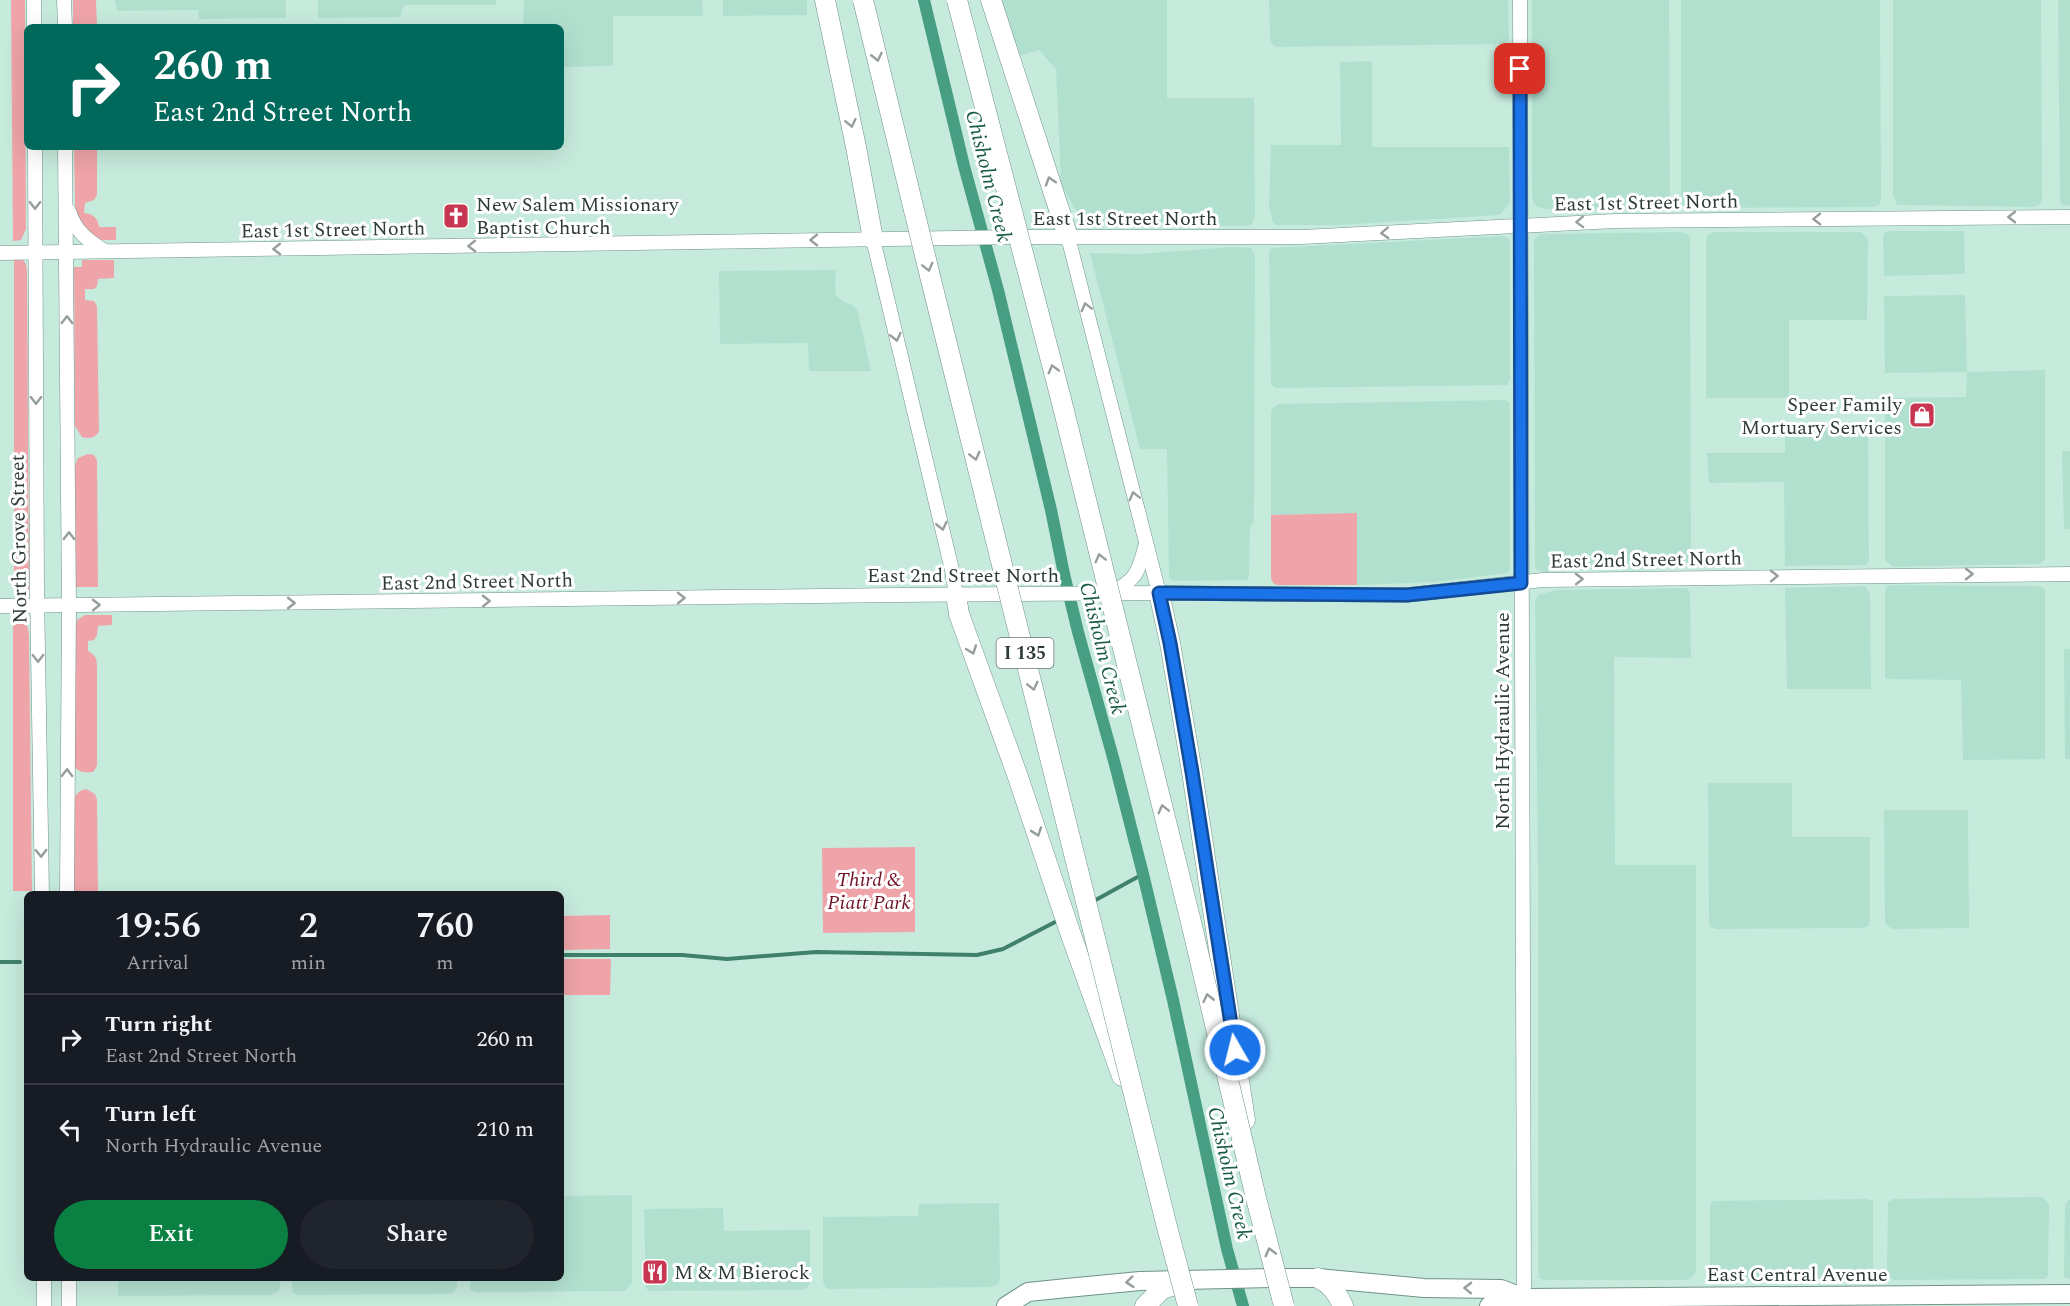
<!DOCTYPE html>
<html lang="en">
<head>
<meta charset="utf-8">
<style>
	body { margin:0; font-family:Spectral,serif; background:#20242c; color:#f1f3f6; height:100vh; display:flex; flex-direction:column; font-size:22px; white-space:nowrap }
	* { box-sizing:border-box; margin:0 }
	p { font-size:20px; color:#9ea1a6 }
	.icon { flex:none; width:33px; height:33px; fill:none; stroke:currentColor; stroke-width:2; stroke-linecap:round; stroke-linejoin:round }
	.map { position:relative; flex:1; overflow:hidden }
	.sheet { position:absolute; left:24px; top:891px; width:540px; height:390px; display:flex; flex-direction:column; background:#171b24; border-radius:9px; box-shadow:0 6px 24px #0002 }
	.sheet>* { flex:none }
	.hud { position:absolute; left:24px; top:24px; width:540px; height:126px; border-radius:9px; box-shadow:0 6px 24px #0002; background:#00695c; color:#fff; overflow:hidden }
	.pin { position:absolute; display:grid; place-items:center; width:51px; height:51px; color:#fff; margin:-26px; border-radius:12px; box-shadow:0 3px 9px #0006 }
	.me { position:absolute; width:66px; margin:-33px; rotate:352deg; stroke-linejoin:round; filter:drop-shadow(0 0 4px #0008) }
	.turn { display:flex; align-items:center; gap:21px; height:126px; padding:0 30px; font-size:27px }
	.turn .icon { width:78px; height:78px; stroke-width:2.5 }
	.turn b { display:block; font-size:42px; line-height:51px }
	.eta { display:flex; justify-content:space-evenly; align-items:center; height:102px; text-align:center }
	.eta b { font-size:36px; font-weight:600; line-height:42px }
	.cta { display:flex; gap:12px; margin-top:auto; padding:12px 30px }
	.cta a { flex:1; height:69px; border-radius:36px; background:#0b8043; color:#fff; font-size:24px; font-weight:600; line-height:69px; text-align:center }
	.cta a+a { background:#20242c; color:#f1f3f6 }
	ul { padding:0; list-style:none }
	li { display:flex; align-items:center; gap:18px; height:90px; padding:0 30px; border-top:2px solid #363941 }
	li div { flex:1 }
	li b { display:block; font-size:22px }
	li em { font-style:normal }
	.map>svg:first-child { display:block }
	.built { fill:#b2e0cf }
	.green { fill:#efa4a9 }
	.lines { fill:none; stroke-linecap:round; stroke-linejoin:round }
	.stream { stroke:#40816c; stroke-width:4 }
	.canal { stroke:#489e83; stroke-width:12 }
	.minor-casing { stroke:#719386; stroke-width:15 }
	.major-casing { stroke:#719386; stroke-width:20 }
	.highway-casing { stroke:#719386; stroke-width:21 }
	.minor { stroke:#fff; stroke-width:14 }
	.major { stroke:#fff; stroke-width:18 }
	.highway { stroke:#fff; stroke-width:20 }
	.highway-bridge-casing { stroke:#719386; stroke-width:21; stroke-linecap:butt }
	.highway-bridge { stroke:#fff; stroke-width:20 }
	.oneway { stroke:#969e9b }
	.route-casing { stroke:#114b97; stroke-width:15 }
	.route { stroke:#1a73e8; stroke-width:10 }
	.labels { text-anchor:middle; stroke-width:6; stroke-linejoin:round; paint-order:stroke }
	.shield { fill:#fff; stroke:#6d7673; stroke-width:1.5 }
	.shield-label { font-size:18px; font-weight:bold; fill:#2e3c37 }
	.street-label { font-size:20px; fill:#2e3c37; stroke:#fff }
	.poi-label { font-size:20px; fill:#2e3c37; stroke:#fff; text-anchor:start }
	.park-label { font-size:20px; font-style:italic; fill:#6d1226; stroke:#fff }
	.water-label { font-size:21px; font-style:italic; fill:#185b48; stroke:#fff }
</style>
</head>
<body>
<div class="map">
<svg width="2070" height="1306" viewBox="0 0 2070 1306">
	<rect width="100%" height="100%" fill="#c6ebdd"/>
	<!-- built -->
	<g class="built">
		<path d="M 115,0 L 286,0 L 286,18 L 199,19 L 198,10 L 117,11 Z"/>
		<path d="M 318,0 L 496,0 L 496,5 L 404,5 L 400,17 L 318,18 Z"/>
		<path d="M 524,0 L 702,0 L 703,16 L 613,16 L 613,66 L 561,67 L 561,27 L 523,27 Z"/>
		<path d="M 723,0 L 807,0 L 807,15 L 723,16 Z"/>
		<path d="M 1002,0 L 1167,0 L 1167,98 L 1254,98 L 1255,217 L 1252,224 L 1246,226 L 1085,225 L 1061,185 L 1056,69 L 1039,50 L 1019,56 Z"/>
		<path d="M 1269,0 L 1508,0 L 1509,37 L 1508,41 L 1504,44 L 1276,47 L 1271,43 L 1270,37 Z"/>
		<path d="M 1532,0 L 1669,0 L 1670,203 L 1667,208 L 1661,209 L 1546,209 L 1537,207 L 1533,201 L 1532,194 Z"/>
		<path d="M 1681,0 L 1880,0 L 1881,200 L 1879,205 L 1874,207 L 1683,208 L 1681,203 Z"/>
		<path d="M 1893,0 L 2041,0 L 2042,200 L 2039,205 L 2033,207 L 1897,205 L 1893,195 Z"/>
		<path d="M 2058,0 L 2070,0 L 2070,206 L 2062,205 L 2060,199 Z"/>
		<path d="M 1372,61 L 1372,147 L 1509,147 L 1510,203 L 1500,215 L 1341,225 L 1276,225 L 1272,220 L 1269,206 L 1271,145 L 1341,145 L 1340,62 Z"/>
		<path d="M 1890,231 L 1964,231 L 1965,274 L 1884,276 L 1883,238 L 1884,233 Z"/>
		<path d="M 1681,232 L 1687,234 L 1690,238 L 1690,245 L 1691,562 L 1681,568 L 1586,569 L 1543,572 L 1537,570 L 1535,566 L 1534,240 L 1540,234 Z"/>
		<path d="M 1713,232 L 1860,232 L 1868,238 L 1867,320 L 1789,320 L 1789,398 L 1706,398 L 1706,240 L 1708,235 Z"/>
		<path d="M 1504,236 L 1508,238 L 1510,242 L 1510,380 L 1507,385 L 1276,388 L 1271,385 L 1269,252 L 1271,248 Z"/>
		<path d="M 1233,247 L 1251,248 L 1255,256 L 1254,516 L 1253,524 L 1250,527 L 1249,576 L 1247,580 L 1172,581 L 1169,578 L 1167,449 L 1140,449 L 1090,253 L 1138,254 Z"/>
		<path d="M 836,270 L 835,289 L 836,296 L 843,301 L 854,306 L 858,312 L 871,371 L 809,371 L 808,343 L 720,344 L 719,271 Z"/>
		<path d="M 1965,295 L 1967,372 L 2045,370 L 2045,560 L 2040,564 L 2034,564 L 1893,567 L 1885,560 L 1885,398 L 1966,397 L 1967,372 L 1885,373 L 1884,296 Z"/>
		<path d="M 1505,400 L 1509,402 L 1510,408 L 1510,569 L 1508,573 L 1435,582 L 1357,585 L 1357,513 L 1271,515 L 1271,411 L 1274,407 L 1279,404 Z"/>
		<path d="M 1785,424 L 1868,424 L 1869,561 L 1866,565 L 1785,566 L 1784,482 L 1709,483 L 1707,453 L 1785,453 Z"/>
		<path d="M 2062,451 L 2070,451 L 2070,529 L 2064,529 Z"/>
		<path d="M 1893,585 L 2040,586 L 2045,589 L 2045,759 L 1963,760 L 1961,680 L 1885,679 L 1885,592 L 1887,586 Z"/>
		<path d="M 1865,586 L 1870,594 L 1871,689 L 1787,689 L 1785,588 Z"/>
		<path d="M 1684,588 L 1688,589 L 1690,594 L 1691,658 L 1614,657 L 1615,865 L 1696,865 L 1696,1272 L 1692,1277 L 1686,1280 L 1544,1280 L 1539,1278 L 1538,1270 L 1538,866 L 1535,601 L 1538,595 L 1556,590 Z"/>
		<path d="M 2064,649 L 2070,649 L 2070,759 L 2065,759 Z"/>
		<path d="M 1708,783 L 1792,783 L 1792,837 L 1870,837 L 1870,921 L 1868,926 L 1862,928 L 1716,929 L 1710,927 L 1709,922 Z"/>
		<path d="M 1884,810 L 1968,810 L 1969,928 L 1892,929 L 1888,926 L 1885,922 Z"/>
		<path d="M 632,1195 L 632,1283 L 625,1291 L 475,1292 L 470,1289 L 470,1278 L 561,1278 L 561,1196 Z"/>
		<path d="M 2043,1197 L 2049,1205 L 2048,1275 L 2045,1279 L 1894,1280 L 1889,1277 L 1887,1271 L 1888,1202 L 1893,1199 Z"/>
		<path d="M 1866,1199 L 1873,1201 L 1873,1272 L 1866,1280 L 1717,1281 L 1710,1277 L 1710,1205 L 1713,1201 Z"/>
		<path d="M 2070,1199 L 2070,1279 L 2064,1277 L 2064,1272 L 2065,1204 Z"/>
		<path d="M 999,1203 L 1000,1280 L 997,1285 L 990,1287 L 829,1289 L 825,1287 L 823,1281 L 823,1217 L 918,1216 L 919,1204 Z"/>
		<path d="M 723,1208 L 724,1231 L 810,1230 L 810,1283 L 807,1288 L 802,1290 L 649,1291 L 646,1288 L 644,1209 Z"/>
		<path d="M 118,1278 L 280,1278 L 280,1288 L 277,1292 L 271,1295 L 118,1296 Z"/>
		<path d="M 291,1278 L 457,1278 L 457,1287 L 454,1292 L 449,1294 L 298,1295 L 293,1293 Z"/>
	</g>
	<!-- green -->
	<g class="green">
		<path d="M 11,0 L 25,0 L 26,229 L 21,240 L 13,241 Z"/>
		<path d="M 73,0 L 96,0 L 97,27 L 73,27 Z"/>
		<path d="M 74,147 L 97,147 L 97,195 L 94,200 L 85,203 L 84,213 C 93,214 98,218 99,227 L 116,227 L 116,240 L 97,240 L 81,226 L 75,206 Z"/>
		<path d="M 14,257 L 22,259 L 26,264 L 27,270 L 29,589 L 22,589 L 21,595 L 14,595 Z"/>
		<path d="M 82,260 L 114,260 L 114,278 L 98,279 L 97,286 L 94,289 L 85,289 L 85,300 L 94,301 L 97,306 L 99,432 C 94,438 90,439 82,437 L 75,426 L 74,267 L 82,267 Z"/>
		<path d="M 88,454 L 94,455 L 97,460 L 98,587 L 76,587 L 75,466 L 78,458 Z"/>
		<path d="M 1357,513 L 1357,585 L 1277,585 L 1273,583 L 1271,578 L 1271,515 Z"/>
		<path d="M 13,613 C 25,617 27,622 29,635 L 32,891 L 13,891 Z"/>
		<path d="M 85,615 L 112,615 L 112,625 L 98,626 L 97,635 L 94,640 L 88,641 L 88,651 C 96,655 97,659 97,668 L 97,766 L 93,772 C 85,773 80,772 74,767 L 75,628 L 77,620 Z"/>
		<path d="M 86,789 L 95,794 L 97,800 L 98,894 L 73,894 L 74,797 L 80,791 Z"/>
		<path d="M 915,847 L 915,932 L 823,933 L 822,848 Z"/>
		<path d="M 610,915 L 610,949 L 561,950 L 561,916 Z"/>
		<path d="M 561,959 L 611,959 L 610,995 L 561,995 Z"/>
	</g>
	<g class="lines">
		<!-- stream -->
		<g class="stream">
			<path d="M 1092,902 L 1143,874"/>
			<path d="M 561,955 L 682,955 L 727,959 L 816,952 L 977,955 L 1003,949 L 1059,920"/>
			<path d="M 0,962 L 20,962"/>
		</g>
		<!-- canal -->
		<path class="canal" d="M 924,0 L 964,166 L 998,290 L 1051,510 L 1064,574 L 1078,632 L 1114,761 L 1143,874 L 1173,1000 L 1227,1249 L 1243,1306"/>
		<defs>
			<g id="minor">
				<path d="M 34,0 L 34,27"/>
				<path d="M 64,0 L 65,27"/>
				<path d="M 1520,0 L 1524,1298"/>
				<path d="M 35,147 L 37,591 L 42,894"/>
				<path d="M 65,147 L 69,606 L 67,894"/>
				<path d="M 69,211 C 75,231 88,241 105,251"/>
				<path d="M 1068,237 L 1159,593"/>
				<path d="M 873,239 L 952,570 L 956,595"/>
				<path d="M 0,253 L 1024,237 L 1302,237 L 1615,221 L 2070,217"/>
				<path d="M 1111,594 C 1135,579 1138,575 1145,547"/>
				<path d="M 0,606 L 896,595 L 1159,593 L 1407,595 L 1543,580 L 2070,574"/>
				<path d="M 44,1278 L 44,1306"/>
				<path d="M 69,1278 L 69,1306"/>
			</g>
			<g id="major">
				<path d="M 1006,1306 L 1028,1292 L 1067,1288 L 1140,1281 L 1274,1278 L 1318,1278 L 1424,1288 L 1501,1289 L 1524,1298"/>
				<path d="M 1489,1306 L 1501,1305 L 1524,1298 L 2070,1294"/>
			</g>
			<g id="highway">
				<path d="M 825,0 L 856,147 L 873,239"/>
				<path d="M 991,0 L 1068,237"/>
				<path d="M 1159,593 L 1170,643 L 1192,772 L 1245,1120"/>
				<path d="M 956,595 L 959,614 L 1018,777 L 1071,935 L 1122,1076"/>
				<path d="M 1318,1278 C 1331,1284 1337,1293 1343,1306"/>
				<path d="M 1145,1306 L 1162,1289 L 1189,1281"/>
			</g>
		</defs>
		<!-- minor casing -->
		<use href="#minor" class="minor-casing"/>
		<!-- major casing -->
		<use href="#major" class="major-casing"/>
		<!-- highway casing -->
		<use href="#highway" class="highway-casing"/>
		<!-- minor -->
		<use href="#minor" class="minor"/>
		<!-- major -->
		<use href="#major" class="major"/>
		<!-- highway -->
		<use href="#highway" class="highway"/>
		<defs>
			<g id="highway-bridge">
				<path d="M 863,0 L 930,276 L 1167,1227 L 1188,1306"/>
				<path d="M 957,0 L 1061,399 L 1190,918 L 1256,1198 L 1284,1306"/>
			</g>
		</defs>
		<!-- highway-bridge casing -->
		<use href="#highway-bridge" class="highway-bridge-casing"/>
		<!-- highway-bridge -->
		<use href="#highway-bridge" class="highway-bridge"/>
	</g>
	<!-- one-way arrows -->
	<defs><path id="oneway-chevron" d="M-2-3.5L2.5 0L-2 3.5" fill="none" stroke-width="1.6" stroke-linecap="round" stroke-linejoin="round" transform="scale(1.5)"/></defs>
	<g class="oneway">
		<use href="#oneway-chevron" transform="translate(877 57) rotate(77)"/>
		<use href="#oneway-chevron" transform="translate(851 123) rotate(78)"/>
		<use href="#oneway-chevron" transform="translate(1050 181) rotate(-108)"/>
		<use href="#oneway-chevron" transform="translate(35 205) rotate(90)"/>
		<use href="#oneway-chevron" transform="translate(2012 217) rotate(180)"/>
		<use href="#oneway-chevron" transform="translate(1817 219) rotate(179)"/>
		<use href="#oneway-chevron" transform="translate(1580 222) rotate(178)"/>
		<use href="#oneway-chevron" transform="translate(1385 233) rotate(177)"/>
		<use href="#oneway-chevron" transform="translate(814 240) rotate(179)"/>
		<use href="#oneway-chevron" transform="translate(472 246) rotate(179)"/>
		<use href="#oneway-chevron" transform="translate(277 249) rotate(179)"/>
		<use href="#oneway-chevron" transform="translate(928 267) rotate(76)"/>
		<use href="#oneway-chevron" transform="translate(1086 307) rotate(-104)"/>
		<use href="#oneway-chevron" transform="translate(67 320) rotate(-90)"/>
		<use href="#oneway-chevron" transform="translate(896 337) rotate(77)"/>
		<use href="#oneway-chevron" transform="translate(1053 369) rotate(-105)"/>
		<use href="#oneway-chevron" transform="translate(36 400) rotate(90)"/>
		<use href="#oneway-chevron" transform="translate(975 456) rotate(76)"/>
		<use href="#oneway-chevron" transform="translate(1134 496) rotate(-104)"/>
		<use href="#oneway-chevron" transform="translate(942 526) rotate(77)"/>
		<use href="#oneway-chevron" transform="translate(69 536) rotate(-90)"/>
		<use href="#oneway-chevron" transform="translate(1100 558) rotate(-104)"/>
		<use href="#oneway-chevron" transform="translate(1969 574)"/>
		<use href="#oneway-chevron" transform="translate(1774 576) rotate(-1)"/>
		<use href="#oneway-chevron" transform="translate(1579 579) rotate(-1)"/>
		<use href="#oneway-chevron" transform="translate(681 598) rotate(-1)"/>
		<use href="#oneway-chevron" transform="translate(486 601) rotate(-1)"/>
		<use href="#oneway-chevron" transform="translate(291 603)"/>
		<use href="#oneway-chevron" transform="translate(96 605) rotate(-1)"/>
		<use href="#oneway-chevron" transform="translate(972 650) rotate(70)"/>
		<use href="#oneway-chevron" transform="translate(38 658) rotate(89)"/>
		<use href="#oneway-chevron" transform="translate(1033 686) rotate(76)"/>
		<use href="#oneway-chevron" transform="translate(67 773) rotate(-89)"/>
		<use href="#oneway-chevron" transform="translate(1163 809) rotate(-104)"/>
		<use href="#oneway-chevron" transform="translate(1037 832) rotate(71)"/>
		<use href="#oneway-chevron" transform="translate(41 853) rotate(89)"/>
		<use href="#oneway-chevron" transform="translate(1208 998) rotate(-103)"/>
		<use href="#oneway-chevron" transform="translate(1270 1252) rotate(-105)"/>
		<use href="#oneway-chevron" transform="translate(1130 1282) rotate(174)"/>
		<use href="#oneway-chevron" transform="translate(1468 1288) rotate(-179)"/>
	</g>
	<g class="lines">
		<defs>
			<path id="route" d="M 1235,1050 L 1192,772 L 1170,643 L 1159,593 L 1407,595 L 1521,583 L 1520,69"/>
		</defs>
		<!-- route casing -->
		<use href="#route" class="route-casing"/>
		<!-- route -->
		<use href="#route" class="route"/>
	</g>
	<!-- icons -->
	<defs>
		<symbol id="church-square" viewBox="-11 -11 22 22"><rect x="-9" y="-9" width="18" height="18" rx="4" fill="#c73752" stroke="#fff"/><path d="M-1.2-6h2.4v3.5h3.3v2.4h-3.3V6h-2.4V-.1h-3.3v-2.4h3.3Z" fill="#fff"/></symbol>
		<symbol id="shop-square" viewBox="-11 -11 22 22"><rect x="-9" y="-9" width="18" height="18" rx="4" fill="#c73752" stroke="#fff"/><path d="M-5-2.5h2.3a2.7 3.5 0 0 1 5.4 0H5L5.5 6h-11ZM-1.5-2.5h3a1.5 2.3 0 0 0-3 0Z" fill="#fff"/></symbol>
		<symbol id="restaurant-square" viewBox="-11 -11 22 22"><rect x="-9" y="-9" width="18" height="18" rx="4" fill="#c73752" stroke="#fff"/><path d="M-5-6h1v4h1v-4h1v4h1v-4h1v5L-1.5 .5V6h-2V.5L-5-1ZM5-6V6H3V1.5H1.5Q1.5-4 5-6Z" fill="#fff"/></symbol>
	</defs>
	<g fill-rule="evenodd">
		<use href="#church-square" x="441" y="201" width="30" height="30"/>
		<use href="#shop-square" x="1907" y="400" width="30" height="30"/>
		<use href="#restaurant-square" x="640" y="1257" width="30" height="30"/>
	</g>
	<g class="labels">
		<!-- shield labels -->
		<rect class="shield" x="996.5" y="638" width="57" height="30" rx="4.5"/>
		<g class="shield-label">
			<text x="1025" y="659">I 135</text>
		</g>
		<!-- street labels -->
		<g class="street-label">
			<text transform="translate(1646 202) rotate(-1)" y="7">East 1st Street North</text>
			<text x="1125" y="225">East 1st Street North</text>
			<text transform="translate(333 229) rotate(-1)" y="7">East 1st Street North</text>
			<text transform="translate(18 539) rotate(-91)" y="7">North Grove Street</text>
			<text transform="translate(1646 559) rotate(-1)" y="7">East 2nd Street North</text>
			<text x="963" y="582">East 2nd Street North</text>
			<text transform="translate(477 581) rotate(-1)" y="7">East 2nd Street North</text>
			<text transform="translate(1502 721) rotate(-90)" y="7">North Hydraulic Avenue</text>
			<text x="1797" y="1281">East Central Avenue</text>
		</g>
		<!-- poi labels -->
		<g class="poi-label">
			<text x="476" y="211">New Salem Missionary<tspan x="476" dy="23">Baptist Church</tspan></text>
			<text x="1902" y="411" text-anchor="end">Speer Family<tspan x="1902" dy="23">Mortuary Services</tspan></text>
			<text x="674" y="1279">M &amp; M Bierock</text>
		</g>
		<!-- park labels -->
		<g class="park-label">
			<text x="869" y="886">Third &amp;<tspan x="869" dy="23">Piatt Park</tspan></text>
		</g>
		<!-- water labels -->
		<g class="water-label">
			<text transform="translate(989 176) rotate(76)" y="7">Chisholm Creek</text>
			<text transform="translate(1103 648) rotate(76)" y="7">Chisholm Creek</text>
			<text transform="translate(1230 1173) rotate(77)" y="7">Chisholm Creek</text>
		</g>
	</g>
</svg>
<div class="pin" style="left:1520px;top:69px;background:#d93025"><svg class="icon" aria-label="arrive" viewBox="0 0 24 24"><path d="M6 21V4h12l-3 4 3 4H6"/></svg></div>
<svg class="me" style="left:1235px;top:1050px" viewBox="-20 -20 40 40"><circle r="17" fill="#1a73e8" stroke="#fff" stroke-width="3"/><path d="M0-11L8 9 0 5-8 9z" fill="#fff"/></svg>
<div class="hud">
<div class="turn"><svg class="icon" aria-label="right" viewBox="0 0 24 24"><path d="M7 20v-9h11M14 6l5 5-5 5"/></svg><div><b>260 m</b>East 2nd Street North</div></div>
</div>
<section class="sheet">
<div class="eta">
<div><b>19:56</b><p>Arrival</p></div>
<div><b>2</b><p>min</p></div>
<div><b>760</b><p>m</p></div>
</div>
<ul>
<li><svg class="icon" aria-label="right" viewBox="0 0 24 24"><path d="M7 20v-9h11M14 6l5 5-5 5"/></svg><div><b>Turn right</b><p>East 2nd Street North</p></div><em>260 m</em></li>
<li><svg class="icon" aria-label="left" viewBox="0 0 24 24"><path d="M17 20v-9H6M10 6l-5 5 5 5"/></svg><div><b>Turn left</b><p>North Hydraulic Avenue</p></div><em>210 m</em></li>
</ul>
<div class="cta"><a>Exit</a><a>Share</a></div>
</section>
</div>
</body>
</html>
